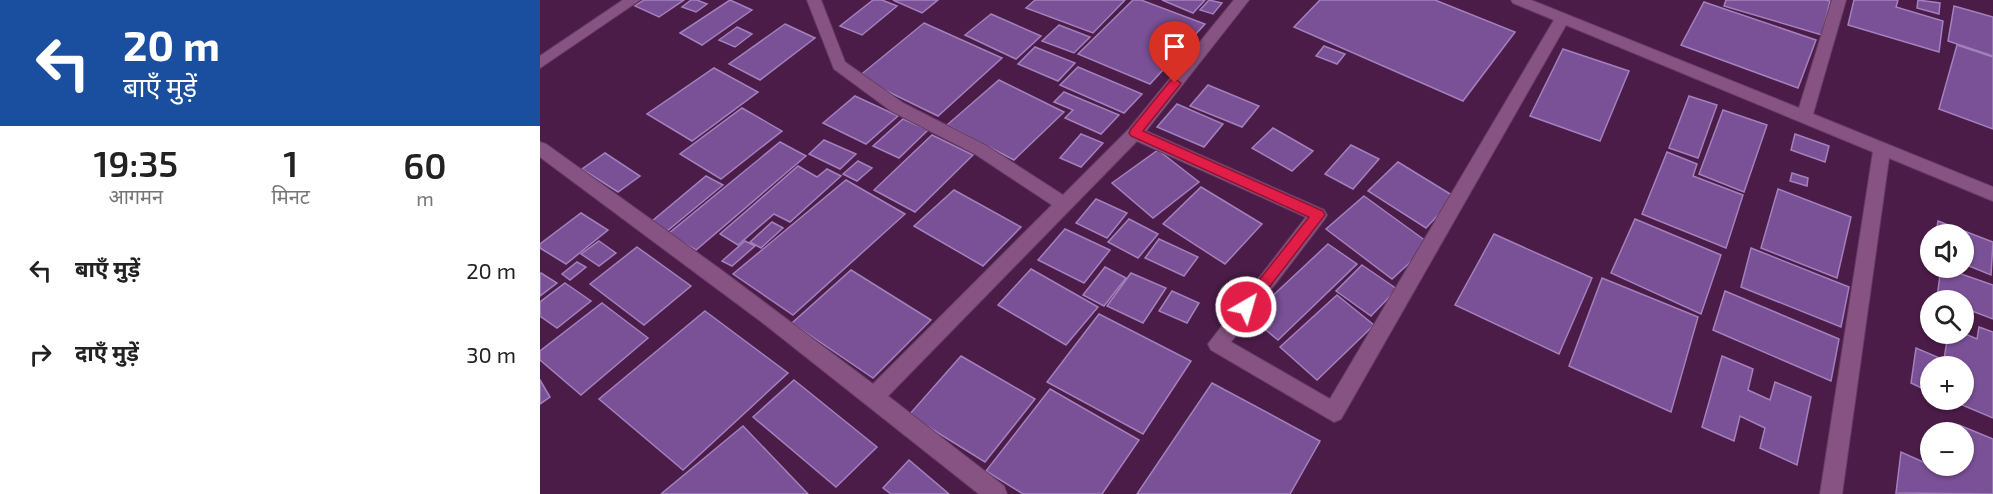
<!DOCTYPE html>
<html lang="hi">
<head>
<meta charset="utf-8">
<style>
	body { margin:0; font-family:"Exo 2","Noto Sans Devanagari",sans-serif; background:#f6f6f6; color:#222; height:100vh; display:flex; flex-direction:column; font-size:22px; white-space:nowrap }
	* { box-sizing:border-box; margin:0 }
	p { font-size:20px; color:#767676 }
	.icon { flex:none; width:33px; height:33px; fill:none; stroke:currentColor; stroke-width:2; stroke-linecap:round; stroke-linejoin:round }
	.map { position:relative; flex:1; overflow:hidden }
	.details { display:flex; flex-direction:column; background:#fff; width:540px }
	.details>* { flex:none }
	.banner { background:#1a4fa0; color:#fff; overflow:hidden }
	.tools { position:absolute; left:1380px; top:224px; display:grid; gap:12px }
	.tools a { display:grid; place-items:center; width:54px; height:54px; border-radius:50%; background:#fff; box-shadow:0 2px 4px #0004; font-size:30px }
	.pin { position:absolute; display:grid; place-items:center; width:51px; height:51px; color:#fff; margin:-62px -26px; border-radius:50% 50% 50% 0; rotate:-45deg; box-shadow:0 0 6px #0007 }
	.pin .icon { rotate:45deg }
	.me { position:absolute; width:66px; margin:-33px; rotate:38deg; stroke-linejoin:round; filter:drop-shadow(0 0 4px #0008) }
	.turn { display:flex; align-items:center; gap:21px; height:126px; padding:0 24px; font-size:27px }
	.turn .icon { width:78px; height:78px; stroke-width:2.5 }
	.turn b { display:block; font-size:42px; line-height:51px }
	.eta { display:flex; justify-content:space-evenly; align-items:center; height:102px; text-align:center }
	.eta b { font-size:36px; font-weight:600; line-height:42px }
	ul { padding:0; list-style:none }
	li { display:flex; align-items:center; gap:18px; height:84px; padding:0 24px }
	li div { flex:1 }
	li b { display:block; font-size:22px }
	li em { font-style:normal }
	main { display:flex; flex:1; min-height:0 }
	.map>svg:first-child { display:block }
	.building { fill:#7a5097; stroke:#a381bd; stroke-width:1.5 }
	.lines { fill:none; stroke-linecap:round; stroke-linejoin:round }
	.minor-casing { stroke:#683d65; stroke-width:2 }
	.minor { fill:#875383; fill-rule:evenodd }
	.route { fill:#e11d48; stroke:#92132f; stroke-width:1.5 }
</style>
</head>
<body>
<main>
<section class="details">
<div class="banner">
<div class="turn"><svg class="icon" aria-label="left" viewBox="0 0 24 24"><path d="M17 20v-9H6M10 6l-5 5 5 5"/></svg><div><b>20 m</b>बाएँ मुड़ें</div></div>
</div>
<div class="eta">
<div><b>19:35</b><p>आगमन</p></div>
<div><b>1</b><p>मिनट</p></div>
<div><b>60</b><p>m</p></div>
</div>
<ul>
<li><svg class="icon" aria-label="left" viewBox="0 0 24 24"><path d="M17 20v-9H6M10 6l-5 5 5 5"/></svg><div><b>बाएँ मुड़ें</b></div><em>20 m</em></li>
<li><svg class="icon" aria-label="right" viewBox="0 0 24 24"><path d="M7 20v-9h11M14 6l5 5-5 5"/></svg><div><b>दाएँ मुड़ें</b></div><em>30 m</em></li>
</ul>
</section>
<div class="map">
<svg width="1453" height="494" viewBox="0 0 1453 494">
	<rect width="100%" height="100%" fill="#4c1c49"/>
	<!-- building -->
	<g class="building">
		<path d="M 104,0 L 144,0 L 119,17 L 95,6 Z"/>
		<path d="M 151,0 L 157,0 L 167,4 L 156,12 L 142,7 Z"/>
		<path d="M 190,0 L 212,10 L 162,45 L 140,33 Z"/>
		<path d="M 333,0 L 342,0 L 357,6 L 322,35 L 300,26 Z"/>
		<path d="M 353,0 L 398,0 L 382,13 Z"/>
		<path d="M 495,0 L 585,0 L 553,33 L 486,8 Z"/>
		<path d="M 593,0 L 601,0 L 665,24 L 610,84 L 538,54 Z"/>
		<path d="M 622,0 L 665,0 L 653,13 Z"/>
		<path d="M 669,0 L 682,3 L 673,14 L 660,10 Z"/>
		<path d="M 780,0 L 895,0 L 975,32 L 923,101 L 754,27 Z"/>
		<path d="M 1186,0 L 1285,0 L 1290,1 L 1282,35 L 1184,6 Z"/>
		<path d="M 1314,0 L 1358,0 L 1356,7 L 1403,21 L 1399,52 L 1308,25 Z"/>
		<path d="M 1378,0 L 1400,3 L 1399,14 L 1377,8 Z"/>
		<path d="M 1164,2 L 1276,40 L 1258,88 L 1141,45 Z"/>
		<path d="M 1414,6 L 1453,17 L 1453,56 L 1408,41 Z"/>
		<path d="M 451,14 L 501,36 L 476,59 L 425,35 Z"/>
		<path d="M 384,23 L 462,58 L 398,116 L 318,77 Z"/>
		<path d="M 245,24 L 275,38 L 220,80 L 189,64 Z"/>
		<path d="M 519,25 L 550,37 L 534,53 L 502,41 Z"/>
		<path d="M 197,27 L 212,34 L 195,47 L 179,40 Z"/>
		<path d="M 1417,45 L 1453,57 L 1453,129 L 1399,109 Z"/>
		<path d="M 784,46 L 805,54 L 797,64 L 776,56 Z"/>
		<path d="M 495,47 L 535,63 L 518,81 L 478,64 Z"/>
		<path d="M 1023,49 L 1089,71 L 1060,141 L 990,116 Z"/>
		<path d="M 538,67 L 602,94 L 584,113 L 520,85 Z"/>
		<path d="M 174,68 L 218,92 L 152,141 L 107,114 Z"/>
		<path d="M 459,80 L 524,112 L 474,160 L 407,125 Z"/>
		<path d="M 668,85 L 719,106 L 702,127 L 650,106 Z"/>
		<path d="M 524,92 L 579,115 L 561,134 L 525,118 L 533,110 L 514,102 Z"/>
		<path d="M 315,96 L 358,116 L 326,144 L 283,123 Z"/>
		<path d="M 1149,96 L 1177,105 L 1158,158 L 1129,148 Z"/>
		<path d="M 637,104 L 683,124 L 664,147 L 617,127 Z"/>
		<path d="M 202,108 L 242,131 L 181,179 L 140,154 Z"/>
		<path d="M 1183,110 L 1227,125 L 1204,192 L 1159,174 Z"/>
		<path d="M 363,119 L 388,130 L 359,158 L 333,146 Z"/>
		<path d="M 733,128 L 773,151 L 752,171 L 712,148 Z"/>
		<path d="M 541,134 L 563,143 L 541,167 L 520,158 Z"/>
		<path d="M 1255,134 L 1289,146 L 1285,162 L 1251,150 Z"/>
		<path d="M 392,135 L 433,155 L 375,212 L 334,190 Z"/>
		<path d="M 284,140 L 316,154 L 300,169 L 269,154 Z"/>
		<path d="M 240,142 L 266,156 L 156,250 L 128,234 Z"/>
		<path d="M 811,145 L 839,159 L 813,189 L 785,174 Z"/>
		<path d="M 618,150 L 659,182 L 613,218 L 572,183 Z"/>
		<path d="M 1127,152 L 1157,164 L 1153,176 L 1203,195 L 1186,248 L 1102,214 Z"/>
		<path d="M 65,153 L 100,176 L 78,192 L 42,169 Z"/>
		<path d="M 318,161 L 332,168 L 317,181 L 303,174 Z"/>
		<path d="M 858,162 L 915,197 L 886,228 L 828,191 Z"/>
		<path d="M 258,166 L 277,177 L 287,169 L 301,176 L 250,222 L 234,214 L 198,245 L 180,234 Z"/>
		<path d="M 1252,173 L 1268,178 L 1267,186 L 1250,181 Z"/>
		<path d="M 166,176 L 183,185 L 127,231 L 111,222 Z"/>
		<path d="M 306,180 L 365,214 L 253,315 L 193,274 Z"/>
		<path d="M 661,187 L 722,224 L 685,264 L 623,224 Z"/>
		<path d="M 1238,189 L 1311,217 L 1297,278 L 1221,248 Z"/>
		<path d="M 414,190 L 481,227 L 443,266 L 374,226 Z"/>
		<path d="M 824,196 L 890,244 L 852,279 L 786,229 Z"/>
		<path d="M 556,199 L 587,213 L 567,238 L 536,223 Z"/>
		<path d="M 41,213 L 68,230 L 26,264 L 0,248 L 0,244 Z"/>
		<path d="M 589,219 L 618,234 L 598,258 L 568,242 Z"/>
		<path d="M 1095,219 L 1181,255 L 1161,314 L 1071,273 Z"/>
		<path d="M 1398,221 L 1453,242 L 1451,275 L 1424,264 L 1424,234 L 1396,234 Z"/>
		<path d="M 232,222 L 243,228 L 221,248 L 210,242 Z"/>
		<path d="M 525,229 L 570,250 L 544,283 L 498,260 Z"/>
		<path d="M 954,234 L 1052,278 L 1019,354 L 915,305 Z"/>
		<path d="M 619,239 L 658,257 L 644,276 L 605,258 Z"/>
		<path d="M 59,241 L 76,253 L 59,266 L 41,254 Z"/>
		<path d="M 205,241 L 215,246 L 192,266 L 182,261 Z"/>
		<path d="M 788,244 L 817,264 L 738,340 L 710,317 Z"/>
		<path d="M 97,247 L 151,286 L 104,325 L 50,284 Z"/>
		<path d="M 1211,248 L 1309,287 L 1301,327 L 1201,287 Z"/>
		<path d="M 37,262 L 46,267 L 30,280 L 22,274 Z"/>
		<path d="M 822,265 L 857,289 L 831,316 L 796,291 Z"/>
		<path d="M 565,267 L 586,278 L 564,306 L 543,295 Z"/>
		<path d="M 1401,267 L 1453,285 L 1453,319 L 1424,308 L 1424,300 L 1403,300 L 1397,298 Z"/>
		<path d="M 491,269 L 558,307 L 526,345 L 458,305 Z"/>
		<path d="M 311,270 L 391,320 L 333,378 L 252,323 Z"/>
		<path d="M 1,273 L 17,283 L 0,296 L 0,274 Z"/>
		<path d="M 591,273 L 626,288 L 603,323 L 567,306 Z"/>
		<path d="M 1062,278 L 1158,317 L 1131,412 L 1029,366 Z"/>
		<path d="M 25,283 L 51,301 L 17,328 L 0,316 L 0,302 Z"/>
		<path d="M 632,291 L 659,303 L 647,323 L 619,311 Z"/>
		<path d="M 1185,291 L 1299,339 L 1291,381 L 1173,330 Z"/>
		<path d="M 797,295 L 834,325 L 777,380 L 740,347 Z"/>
		<path d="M 62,303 L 108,338 L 41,395 L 0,360 L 0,351 Z"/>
		<path d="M 165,311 L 248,373 L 143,470 L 59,399 Z"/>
		<path d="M 559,314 L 651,361 L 603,434 L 507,382 Z"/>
		<path d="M 1439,327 L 1453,332 L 1453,418 L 1408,399 L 1424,399 L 1424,366 L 1390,366 L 1390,392 L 1371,383 L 1376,348 L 1404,360 L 1408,333 L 1423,333 L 1437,339 Z"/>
		<path d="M 421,356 L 495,399 L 445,462 L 369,415 Z"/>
		<path d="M 1182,356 L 1213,369 L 1208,390 L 1230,400 L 1235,382 L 1271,397 L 1257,465 L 1220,448 L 1225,428 L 1200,416 L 1194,441 L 1162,427 Z"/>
		<path d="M 0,380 L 10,397 L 0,404 Z"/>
		<path d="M 254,380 L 337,447 L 296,487 L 213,417 Z"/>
		<path d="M 672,383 L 780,441 L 750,494 L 597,494 Z"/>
		<path d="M 510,389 L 599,440 L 562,494 L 483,494 L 446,471 Z"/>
		<path d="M 1419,425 L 1453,439 L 1453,494 L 1356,493 L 1361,452 L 1390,465 L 1424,465 L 1424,432 L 1419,432 Z"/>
		<path d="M 203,426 L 268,494 L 121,494 Z"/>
		<path d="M 369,460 L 409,494 L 351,494 L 343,488 Z"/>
	</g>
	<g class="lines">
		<defs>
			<g id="minor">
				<path d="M 83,0 L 100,0 L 0,68 L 0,56 Z"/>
				<path d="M 267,0 L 281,0 L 305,62 L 363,103 L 447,146 L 523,195 L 589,129 L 694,0 L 709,0 L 606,131 L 784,210 L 787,215 L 784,220 L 691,342 L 790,399 L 1014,20 L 973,3 L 971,0 L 991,0 L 1259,108 L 1292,0 L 1306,0 L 1273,114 L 1453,187 L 1453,201 L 1349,158 L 1302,494 L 1280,494 L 1333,152 L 1026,25 L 801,419 L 794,422 L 671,350 L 668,344 L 766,217 L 597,141 L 348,396 L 464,486 L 467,494 L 439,494 L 223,323 L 0,157 L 0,142 L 6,144 L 180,269 L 333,384 L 512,205 L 435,154 L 351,111 L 294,69 Z"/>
			</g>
		</defs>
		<!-- minor casing -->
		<use href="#minor" class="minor-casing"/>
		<!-- minor -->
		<use href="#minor" class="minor"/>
	</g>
	<!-- route -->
	<path class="route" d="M 635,79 L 641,83 L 639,86 L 603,131 L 783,211 L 785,215 L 711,311 L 706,313 L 701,311 L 699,307 L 701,303 L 769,217 L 591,136 L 589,133 L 591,129 L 631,80 Z"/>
</svg>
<div class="tools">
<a><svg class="icon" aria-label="sound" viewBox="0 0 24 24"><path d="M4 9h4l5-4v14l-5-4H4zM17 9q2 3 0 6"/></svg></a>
<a><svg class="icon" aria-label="search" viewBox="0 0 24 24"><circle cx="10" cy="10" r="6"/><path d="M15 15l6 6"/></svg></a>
<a>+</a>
<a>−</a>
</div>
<div class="pin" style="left:635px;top:83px;background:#d93025"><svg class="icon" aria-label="arrive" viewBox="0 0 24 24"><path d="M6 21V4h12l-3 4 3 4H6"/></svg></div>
<svg class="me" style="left:706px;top:307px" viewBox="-20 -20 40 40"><circle r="17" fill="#e11d48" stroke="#fff" stroke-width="3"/><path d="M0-11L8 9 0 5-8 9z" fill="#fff"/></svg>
</div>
</main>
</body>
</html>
